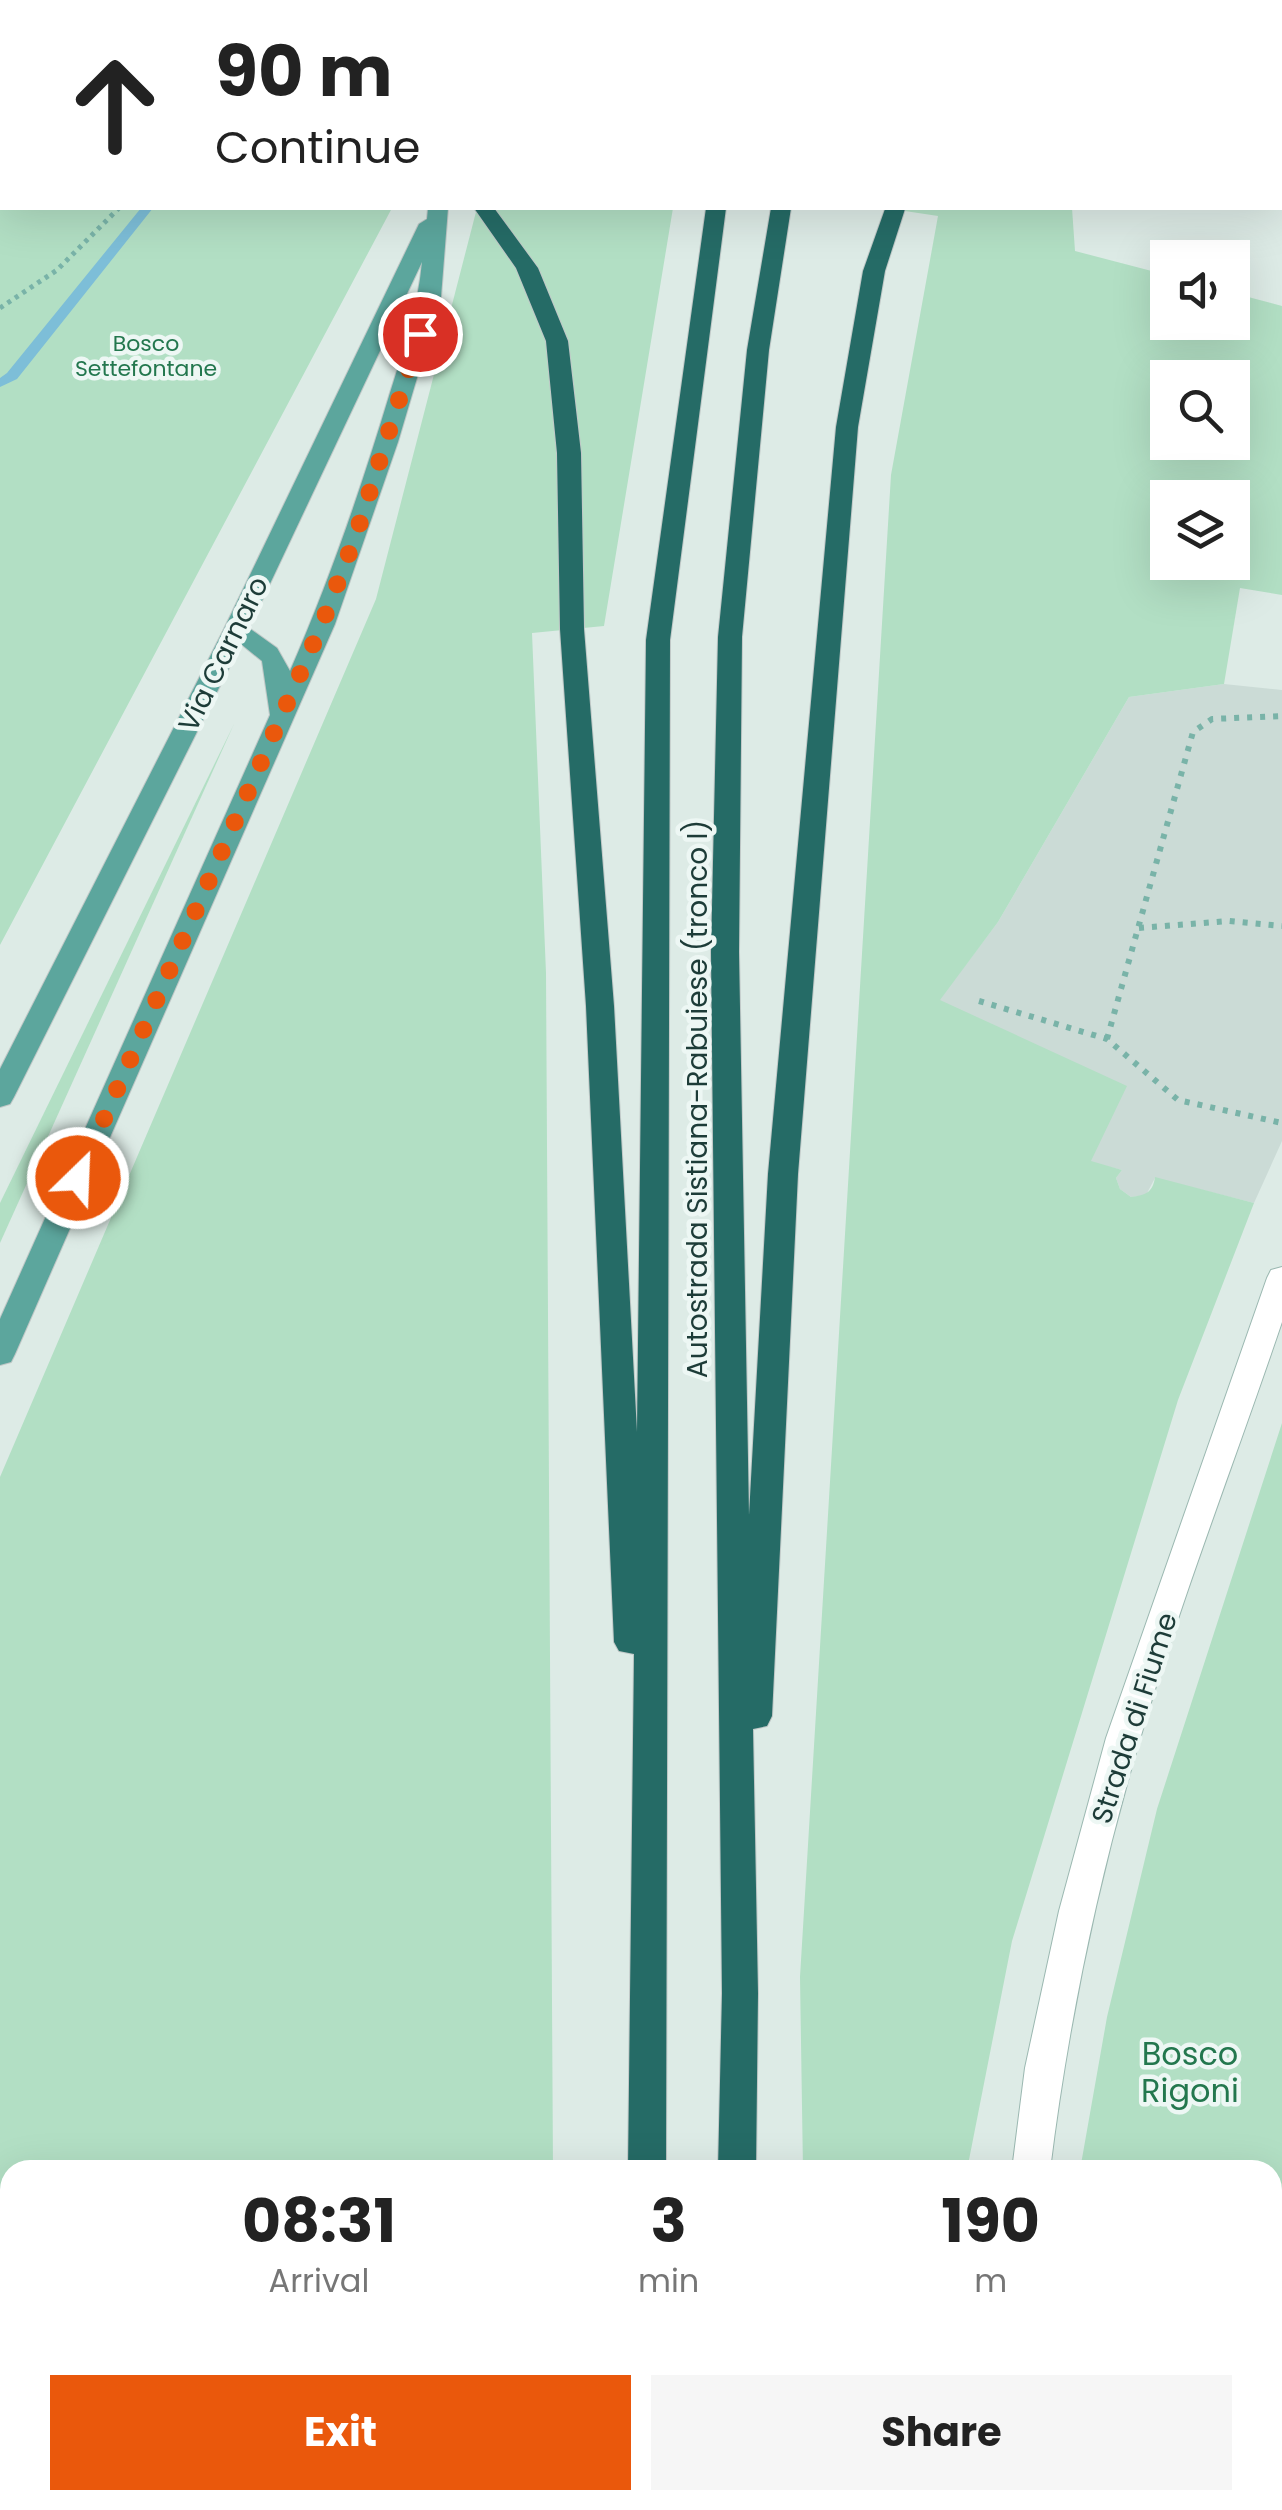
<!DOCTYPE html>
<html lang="en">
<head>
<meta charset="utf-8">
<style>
	body { margin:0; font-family:Poppins,sans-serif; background:#f6f6f6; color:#222; height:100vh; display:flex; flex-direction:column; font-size:38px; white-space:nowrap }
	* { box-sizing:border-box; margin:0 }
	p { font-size:32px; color:#767676 }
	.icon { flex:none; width:55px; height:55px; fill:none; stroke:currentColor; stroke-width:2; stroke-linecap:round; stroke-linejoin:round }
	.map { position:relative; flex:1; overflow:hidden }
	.sheet { position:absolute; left:0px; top:2160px; width:1282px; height:350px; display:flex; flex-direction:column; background:#fff; border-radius:30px 30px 0 0; box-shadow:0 10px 40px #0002 }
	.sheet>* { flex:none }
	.hud { position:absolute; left:0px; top:0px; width:1282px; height:210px; box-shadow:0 10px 40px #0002; background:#fff; color:#222; overflow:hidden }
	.buttons { position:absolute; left:1150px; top:240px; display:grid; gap:20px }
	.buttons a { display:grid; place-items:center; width:100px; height:100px; border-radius:0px; background:#fff; box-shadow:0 10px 40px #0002; font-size:50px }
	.pin { position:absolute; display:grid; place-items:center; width:85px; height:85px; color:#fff; margin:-42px; border:5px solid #fff; border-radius:50%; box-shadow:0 2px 10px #0007 }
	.me { position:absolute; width:110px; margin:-55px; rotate:24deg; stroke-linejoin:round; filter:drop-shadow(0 0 8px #0008) }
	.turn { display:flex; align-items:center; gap:35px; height:210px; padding:0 50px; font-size:45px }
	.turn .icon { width:130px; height:130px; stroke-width:2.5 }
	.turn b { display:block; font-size:70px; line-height:85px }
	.eta { display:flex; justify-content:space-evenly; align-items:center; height:170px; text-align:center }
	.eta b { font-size:60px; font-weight:700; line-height:70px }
	.primary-button { display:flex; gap:20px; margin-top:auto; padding:20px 50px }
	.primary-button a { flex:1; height:115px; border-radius:0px; background:#ea580c; color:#fff; font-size:40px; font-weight:700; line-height:115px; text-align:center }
	.primary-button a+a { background:#f6f6f6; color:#222 }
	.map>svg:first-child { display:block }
	.built { fill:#cbdbd6 }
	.green { fill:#b2dfc4; fill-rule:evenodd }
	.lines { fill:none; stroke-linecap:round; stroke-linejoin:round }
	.stream { fill:#7dbed8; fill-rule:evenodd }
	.street-casing { stroke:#a0b3ae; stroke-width:2 }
	.secondary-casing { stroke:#9bb8b1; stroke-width:2 }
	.primary-casing { stroke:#c0c8c7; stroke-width:2 }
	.highway-casing { stroke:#c0c8c7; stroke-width:2 }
	.path-far1 { stroke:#79b3a8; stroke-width:5; stroke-dasharray:4 5; stroke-linecap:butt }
	.path { stroke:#79b3a8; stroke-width:6; stroke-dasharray:5 8; stroke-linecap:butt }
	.street { fill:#fff; fill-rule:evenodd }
	.secondary { fill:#fff; fill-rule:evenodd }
	.primary { fill:#5ca69d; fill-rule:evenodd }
	.highway { fill:#256b66; fill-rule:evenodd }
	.route { stroke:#ea580c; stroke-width:18; stroke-dasharray:0 32.4 }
	.labels { text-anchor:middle; stroke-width:9; stroke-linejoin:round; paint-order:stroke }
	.far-park-label { font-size:22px; fill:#23774e; stroke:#edf7f4 }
	.street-label { font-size:28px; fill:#1d3c38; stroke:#edf7f4 }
	.near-park-label { font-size:32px; fill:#23774e; stroke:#edf7f4 }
</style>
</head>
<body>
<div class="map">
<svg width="1282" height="2510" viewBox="0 0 1282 2510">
	<rect width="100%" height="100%" fill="#ddebe6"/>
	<!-- built -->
	<path class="built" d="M 1224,684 L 1282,690 L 1282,1141 L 1254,1203 L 1155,1178 L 1146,1195 L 1131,1197 L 1120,1189 L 1116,1178 L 1122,1170 L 1090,1162 L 939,1000 L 998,922 L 1129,697 Z"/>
	<!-- green -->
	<g class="green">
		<path d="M 0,0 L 497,2 L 2,2 L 2,208 L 392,208 L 0,945 Z"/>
		<path d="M 477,208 L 673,208 L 604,626 L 532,633 L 546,973 L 553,2170 L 10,2170 L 10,2500 L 551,2500 L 551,2510 L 0,2510 L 0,1477 L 376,599 Z"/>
		<path d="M 885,208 L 1072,208 L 1075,251 L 1167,275 L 1168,322 L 1232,322 L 1233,293 L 1282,306 L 1282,595 L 1240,588 L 1224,684 L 1129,697 L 998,922 L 940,1000 L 1127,1086 L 1091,1161 L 1122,1170 L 1116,1178 L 1120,1189 L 1131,1197 C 1145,1195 1153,1193 1155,1177 L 1254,1203 L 1178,1400 L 1012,1941 L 967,2170 L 803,2170 L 800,1977 L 891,475 L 938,216 ZM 1168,378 L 1232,378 L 1232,442 L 1168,442 ZM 1168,498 L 1232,498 L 1232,562 L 1168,562 Z"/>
		<path d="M 234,724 L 0,1243 L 0,1203 Z"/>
		<path d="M 1282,1423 L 1282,2510 L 1056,2510 L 1056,2500 L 1272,2500 L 1272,2170 L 1080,2170 L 1107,2017 L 1157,1809 Z"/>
		<rect x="809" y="2500" width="135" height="10"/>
	</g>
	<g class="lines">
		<!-- stream -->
		<path class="stream" d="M 141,208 L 153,208 L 17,379 L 0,387 L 0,378 L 7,373 Z"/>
		<defs>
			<path id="street" d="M 1161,0 L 1181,0 L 1182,2 L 1163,2 Z"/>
			<g id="secondary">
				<path d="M 1282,1267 L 1282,1322 C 1235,1461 1181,1599 1140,1739 C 1098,1880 1068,2024 1050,2170 L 1012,2170 L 1025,2068 L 1059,1911 L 1106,1738 L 1267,1278 L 1271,1270 Z"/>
				<path d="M 986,2500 L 1026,2500 L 1025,2510 L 985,2510 Z"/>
			</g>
			<path id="primary" d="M 428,208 L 448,208 L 441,297 L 398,442 L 335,624 L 15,1354 L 11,1362 L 0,1365 L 0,1319 L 270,715 L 262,661 L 241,644 L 14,1097 L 10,1104 L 0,1107 L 0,1069 L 223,631 L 419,224 L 427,219 ZM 422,262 C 418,308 403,351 389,396 C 361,489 329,582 290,671 L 277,648 L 249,628 Z"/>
			<g id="highway">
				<path d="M 395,0 L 415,0 L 415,2 L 396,2 Z"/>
				<path d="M 807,0 L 827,0 L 827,2 L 808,2 Z"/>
				<path d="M 474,208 L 494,208 L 538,268 L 568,341 L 581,453 L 584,629 L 614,1006 L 637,1432 L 646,640 L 706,208 L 726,208 L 670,640 L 666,2170 L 628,2170 L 634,1654 L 619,1651 L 614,1642 L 586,1006 L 560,629 L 557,453 L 546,341 L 516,268 Z"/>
				<path d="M 771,208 L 791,208 L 769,350 L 742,637 L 739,952 L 749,1515 L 768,1174 L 836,427 L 863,271 L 885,209 L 905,209 L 885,271 L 858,427 L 798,1174 L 772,1716 L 767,1726 L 753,1729 L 758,1993 L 756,2170 L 718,2170 L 722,1993 L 711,952 L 718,637 L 747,350 Z"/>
				<rect x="622" y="2500" width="40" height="10"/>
				<rect x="717" y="2500" width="40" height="10"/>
			</g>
		</defs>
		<!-- street casing -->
		<use href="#street" class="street-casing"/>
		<!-- secondary casing -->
		<use href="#secondary" class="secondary-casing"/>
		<!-- primary casing -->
		<use href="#primary" class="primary-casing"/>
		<!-- highway casing -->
		<use href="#highway" class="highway-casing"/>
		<!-- path-far1 -->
		<path class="path-far1" d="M 0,308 L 57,270 L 119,208"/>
		<!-- path -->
		<g class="path">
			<path d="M 1139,928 L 1229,921 L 1282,926"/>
			<path d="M 979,1001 L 1107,1039 L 1178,1100 L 1282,1123"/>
			<path d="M 1107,1039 L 1193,732 L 1212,719 L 1282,716"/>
		</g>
		<!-- street -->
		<use href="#street" class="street"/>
		<!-- secondary -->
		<use href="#secondary" class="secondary"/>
		<!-- primary -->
		<use href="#primary" class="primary"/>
		<!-- highway -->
		<use href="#highway" class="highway"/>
	</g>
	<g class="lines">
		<!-- route -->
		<path class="route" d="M 78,1178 L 322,624 L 356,535 L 420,334"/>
	</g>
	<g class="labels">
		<!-- far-park labels -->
		<g class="far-park-label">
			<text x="146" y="351">Bosco<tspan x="146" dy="25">Settefontane</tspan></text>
		</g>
		<!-- street labels -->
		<g class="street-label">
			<text transform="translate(223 654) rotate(-64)" y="10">Via Carnaro</text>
			<text transform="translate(697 1099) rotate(-90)" y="10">Autostrada Sistiana-Rabuiese (tronco I)</text>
			<text transform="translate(1134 1718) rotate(-72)" y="10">Strada di Fiume</text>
		</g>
		<!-- near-park labels -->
		<g class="near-park-label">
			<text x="1190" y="2065">Bosco<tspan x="1190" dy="37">Rigoni</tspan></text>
		</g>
	</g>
</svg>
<div class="buttons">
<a><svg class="icon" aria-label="sound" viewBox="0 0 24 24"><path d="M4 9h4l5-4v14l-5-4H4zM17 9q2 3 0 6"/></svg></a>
<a><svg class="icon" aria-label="search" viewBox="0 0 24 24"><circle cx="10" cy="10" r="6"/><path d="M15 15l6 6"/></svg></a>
<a><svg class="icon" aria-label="layers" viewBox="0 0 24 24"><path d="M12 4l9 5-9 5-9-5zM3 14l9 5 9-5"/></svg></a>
</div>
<div class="pin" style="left:420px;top:334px;background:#d93025"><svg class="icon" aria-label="arrive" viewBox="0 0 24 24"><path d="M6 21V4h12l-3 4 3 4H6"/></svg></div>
<svg class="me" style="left:78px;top:1178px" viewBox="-20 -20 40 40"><circle r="17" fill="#ea580c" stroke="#fff" stroke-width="3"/><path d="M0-11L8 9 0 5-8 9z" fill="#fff"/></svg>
<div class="hud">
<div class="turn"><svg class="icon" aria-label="ahead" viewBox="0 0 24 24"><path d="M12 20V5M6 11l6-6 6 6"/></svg><div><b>90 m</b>Continue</div></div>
</div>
<section class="sheet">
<div class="eta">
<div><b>08:31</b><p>Arrival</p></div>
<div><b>3</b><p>min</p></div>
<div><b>190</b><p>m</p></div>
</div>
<div class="primary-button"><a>Exit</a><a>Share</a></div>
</section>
</div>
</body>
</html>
